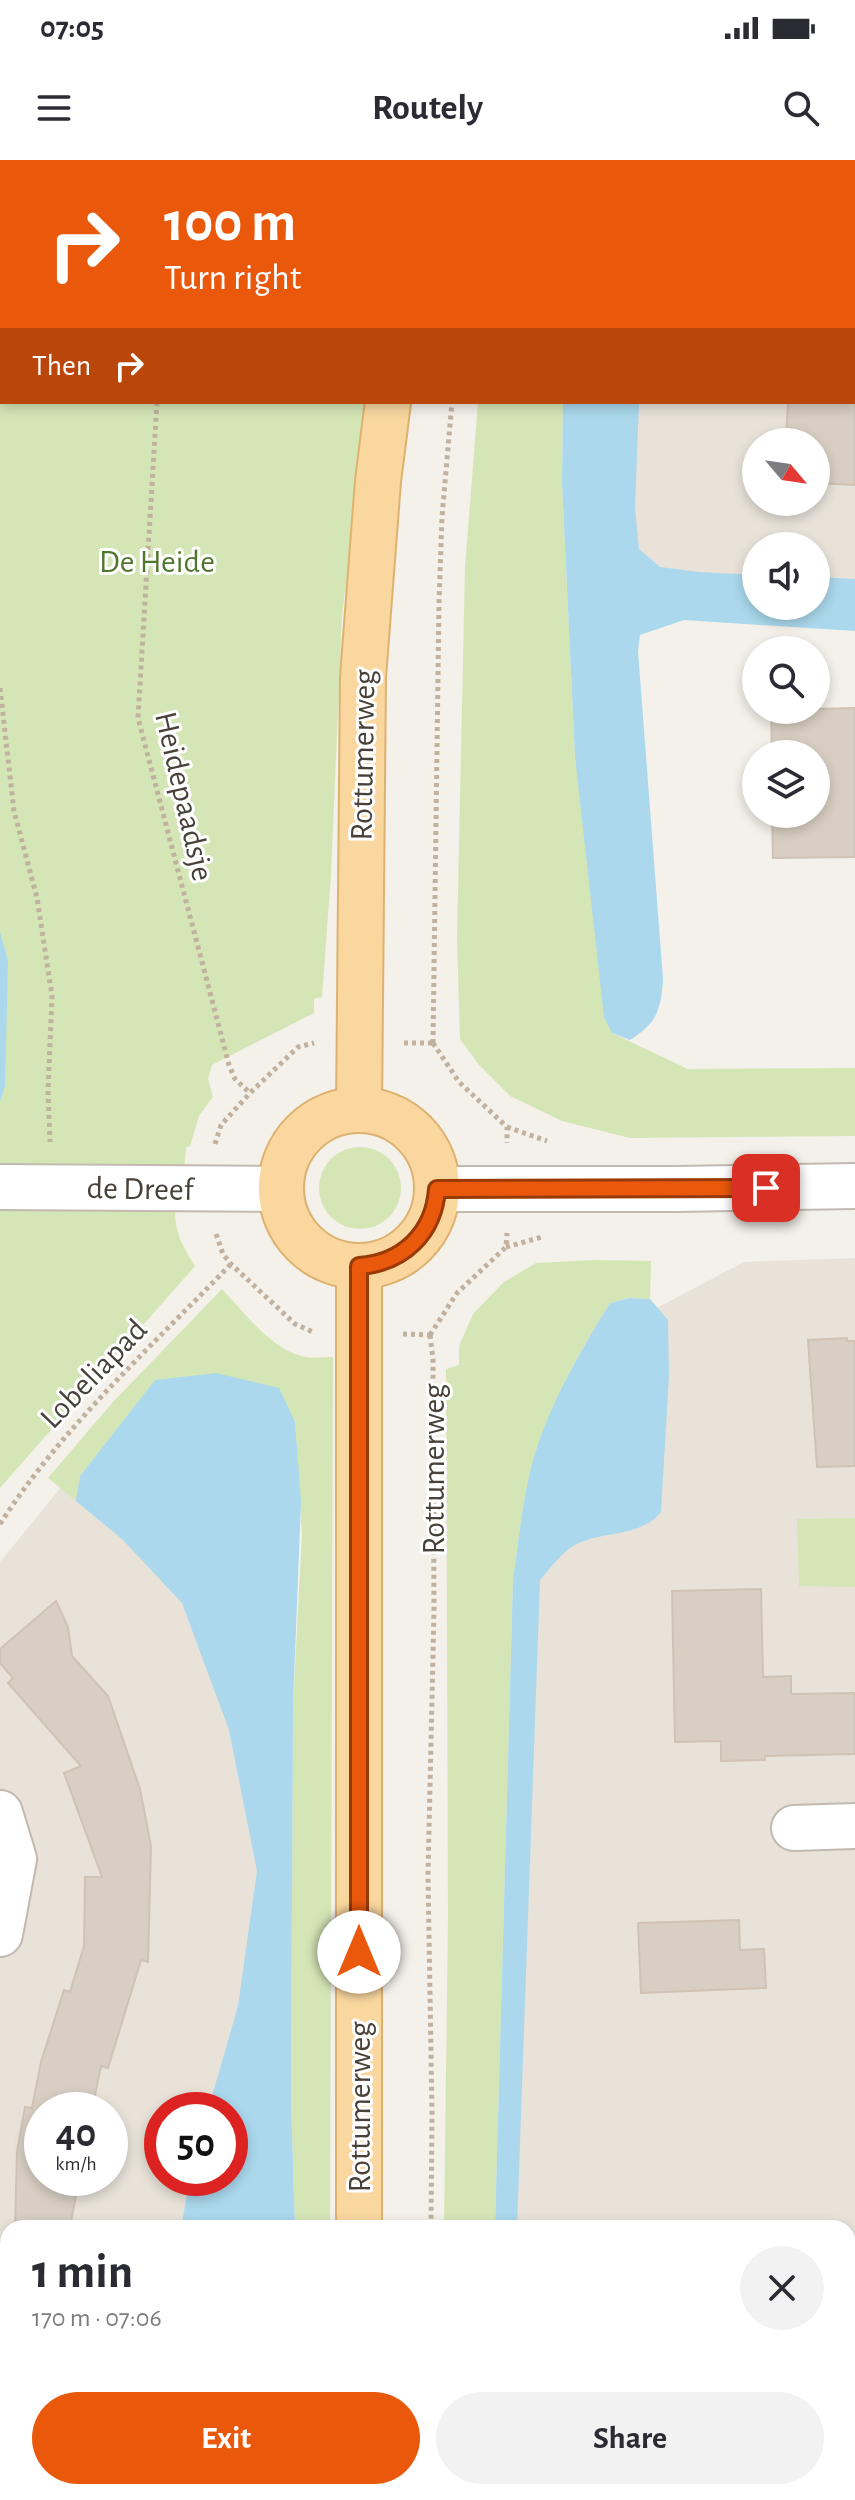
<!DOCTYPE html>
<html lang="en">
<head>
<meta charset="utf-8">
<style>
	body { margin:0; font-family:"Alegreya Sans",sans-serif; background:#f2f2f3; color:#2b2b33; height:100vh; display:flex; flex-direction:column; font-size:30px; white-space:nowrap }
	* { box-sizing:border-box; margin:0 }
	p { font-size:26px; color:#7c7c81 }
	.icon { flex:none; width:44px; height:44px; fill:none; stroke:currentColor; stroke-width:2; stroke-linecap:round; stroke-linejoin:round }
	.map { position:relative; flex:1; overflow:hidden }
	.panel { position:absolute; left:0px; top:2060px; width:856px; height:280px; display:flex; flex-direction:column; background:#fff; border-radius:24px 24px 0 0; box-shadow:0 4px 12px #0003 }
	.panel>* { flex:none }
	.hud { position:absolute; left:0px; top:0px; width:856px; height:244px; box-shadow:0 4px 12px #0003; background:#ea580c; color:#fff; overflow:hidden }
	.needle { width:52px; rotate:119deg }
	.fabs { position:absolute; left:742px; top:268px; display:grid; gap:16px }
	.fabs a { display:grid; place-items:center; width:88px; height:88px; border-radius:50%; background:#fff; box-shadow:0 4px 12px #0003; font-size:40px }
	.speed { position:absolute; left:24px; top:1932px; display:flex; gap:16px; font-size:40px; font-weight:700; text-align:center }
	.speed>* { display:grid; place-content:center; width:104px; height:104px; border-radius:50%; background:#fff; box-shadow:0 4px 12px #0003; line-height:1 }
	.speed small { font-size:20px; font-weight:400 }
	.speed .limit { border:12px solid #d22; background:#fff; color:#111 }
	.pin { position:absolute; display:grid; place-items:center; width:68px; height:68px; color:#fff; margin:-34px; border-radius:16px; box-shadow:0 4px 12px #0006 }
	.me { position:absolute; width:88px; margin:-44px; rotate:0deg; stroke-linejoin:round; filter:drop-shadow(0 0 6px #0008) }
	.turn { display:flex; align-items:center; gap:28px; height:168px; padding:0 32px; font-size:36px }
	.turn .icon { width:104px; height:104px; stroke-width:2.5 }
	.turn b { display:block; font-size:56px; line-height:68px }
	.then { display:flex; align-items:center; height:76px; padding:0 32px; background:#0003; gap:16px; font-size:30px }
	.round { display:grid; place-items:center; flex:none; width:84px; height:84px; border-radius:42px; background:#f2f2f3 }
	.headline { display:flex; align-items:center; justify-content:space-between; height:136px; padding:0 32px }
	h1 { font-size:48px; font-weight:700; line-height:60px }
	.primary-button { display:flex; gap:16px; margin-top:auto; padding:16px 32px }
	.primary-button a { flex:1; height:92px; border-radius:48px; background:#ea580c; color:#fff; font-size:32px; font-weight:700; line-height:92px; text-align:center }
	.primary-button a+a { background:#f2f2f3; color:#2b2b33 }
	.status { display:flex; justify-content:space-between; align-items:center; height:56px; padding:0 40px; background:#fff; direction:ltr }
	.status svg { height:22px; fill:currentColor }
	header { display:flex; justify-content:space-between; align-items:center; height:104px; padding:0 32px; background:#fff; font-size:36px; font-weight:700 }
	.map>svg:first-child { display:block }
	.residential { fill:#e8e2d9; fill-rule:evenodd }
	.green { fill:#d5e6b6 }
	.water { fill:#abd8ed }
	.building { fill:#d8cec3; stroke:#d0c2b4; stroke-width:2 }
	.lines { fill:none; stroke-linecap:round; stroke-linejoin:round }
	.minor-casing { stroke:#c2bab0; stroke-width:48 }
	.major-casing { stroke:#ddb26f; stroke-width:48 }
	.path { stroke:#c0b29f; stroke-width:5; stroke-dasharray:4 4; stroke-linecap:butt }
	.minor { stroke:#fff; stroke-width:44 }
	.major { stroke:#f9d79f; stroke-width:44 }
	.route-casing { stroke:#983908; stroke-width:20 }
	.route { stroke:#ea580c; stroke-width:14 }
	.labels { text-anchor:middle; stroke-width:6; stroke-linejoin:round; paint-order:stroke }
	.park-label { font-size:32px; fill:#51772e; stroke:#fff }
	.street-label { font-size:32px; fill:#484139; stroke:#fff }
</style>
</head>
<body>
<div class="status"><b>07:05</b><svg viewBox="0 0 49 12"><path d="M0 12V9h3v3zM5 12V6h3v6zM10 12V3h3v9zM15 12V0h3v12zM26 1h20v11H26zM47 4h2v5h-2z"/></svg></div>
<header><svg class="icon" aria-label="menu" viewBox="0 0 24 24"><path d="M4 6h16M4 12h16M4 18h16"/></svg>Routely<svg class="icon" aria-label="search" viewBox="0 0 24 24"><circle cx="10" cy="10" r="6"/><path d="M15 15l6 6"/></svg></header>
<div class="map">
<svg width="855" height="2340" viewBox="0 0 855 2340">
	<rect width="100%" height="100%" fill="#f4f0ea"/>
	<!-- residential -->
	<g class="residential">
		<path d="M 639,0 L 855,0 L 855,433 L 816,431 L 816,386 L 756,386 L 756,428 L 625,421 L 631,242 L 854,242 L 854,2 ZM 756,282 L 816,282 L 816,342 L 756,342 Z"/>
		<path d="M 855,1098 L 855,2340 L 498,2340 L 498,2332 L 848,2332 L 848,2068 L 506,2068 L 528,1398 L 638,1158 L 744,1102 Z"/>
		<path d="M 71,1315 L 195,1432 L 267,1688 L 221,1950 L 162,1950 L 162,2018 L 207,2018 L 199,2068 L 8,2068 L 8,2332 L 213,2332 L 215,2340 L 0,2340 L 0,1402 ZM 42,1950 L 110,1950 L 110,2018 L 42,2018 Z"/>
	</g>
	<!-- green -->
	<g class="green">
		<path d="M 0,0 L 395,0 L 2,2 L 2,242 L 367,242 L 342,457 L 331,715 L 322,837 L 314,839 L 314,853 L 212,905 L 208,919 L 213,937 L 199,956 L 190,986 L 186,987 L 181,1046 L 175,1053 C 175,1073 184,1089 195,1106 L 0,1328 Z"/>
		<path d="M 478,242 L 563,242 L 562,322 L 575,597 L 612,873 L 688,909 L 855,908 L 855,976 L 630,978 L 562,961 L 510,936 L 479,905 L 460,879 L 457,778 L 465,407 Z"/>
		<circle cx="360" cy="1028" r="41"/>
		<path d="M 594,1100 L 651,1101 L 650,1139 L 629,1138 L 610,1143 C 576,1198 541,1258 528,1322 C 521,1353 518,1387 513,1419 L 495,2068 L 444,2068 L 448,1757 L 446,1209 L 459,1205 L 459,1186 L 473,1154 L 504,1122 L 536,1103 Z"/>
		<path d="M 222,1129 C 244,1152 269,1187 301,1196 C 310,1199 323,1197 333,1197 L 330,2068 L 295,2068 L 291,1941 L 293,1545 L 302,1374 L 295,1262 L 156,1220 L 80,1316 L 76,1341 L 48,1318 L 112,1243 Z"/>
		<path d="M 855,1358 L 855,1427 L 799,1426 L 797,1359 Z"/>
	</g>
	<!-- water -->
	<g class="water">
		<path d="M 563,242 L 639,242 L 635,348 L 639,389 L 660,407 L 699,412 L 756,415 L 756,446 L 816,446 L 816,417 L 855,419 L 855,471 L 684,460 L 640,475 L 638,491 L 663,819 C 661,850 657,863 630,880 L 612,873 L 604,857 L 575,597 L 562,322 Z"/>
		<path d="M 0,772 L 8,801 L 5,926 L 0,942 Z"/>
		<path d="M 629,1138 L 650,1139 L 668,1160 L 669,1215 L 661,1352 C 640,1379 598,1369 570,1388 C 559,1396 549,1410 540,1420 L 517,2068 L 495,2068 L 513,1419 C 518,1387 521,1353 528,1321 C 541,1258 576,1198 610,1143 Z"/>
		<path d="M 216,1213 L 279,1228 L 295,1262 L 301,1342 L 293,1545 L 291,1941 L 295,2068 L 181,2068 L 190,2018 L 230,2018 L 230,1950 L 208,1950 L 238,1846 L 257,1711 L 229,1570 L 182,1443 L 122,1379 L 76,1341 L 80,1316 L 155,1220 Z"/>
		<path d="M 197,2332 L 302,2332 L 303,2340 L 199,2340 Z"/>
	</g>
	<!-- building -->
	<g class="building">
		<path d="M 788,242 L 855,242 L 855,325 L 816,323 L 816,282 L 786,282 Z"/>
		<path d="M 855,548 L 855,697 L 773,698 L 772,654 L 816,654 L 816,594 L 772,594 L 771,550 Z"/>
		<path d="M 847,1178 L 847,1181 L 855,1181 L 855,1306 L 817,1307 L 808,1180 Z"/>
		<path d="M 761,1429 L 763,1517 L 791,1516 L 791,1534 L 855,1533 L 855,1594 L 765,1596 L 765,1600 L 721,1601 L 721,1581 L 675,1582 L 672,1431 Z"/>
		<path d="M 56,1441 L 68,1467 L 72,1496 L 108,1536 L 140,1629 L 151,1686 L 148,1802 L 141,1800 L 108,1908 L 101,1906 L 92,1950 L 42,1950 L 42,2018 L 79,2018 L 70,2068 L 15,2068 L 17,1992 L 25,1947 L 32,1948 L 41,1902 L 64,1830 L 70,1832 L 84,1786 L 85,1717 L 102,1717 L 64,1613 L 81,1606 L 8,1523 L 13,1518 L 0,1503 L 0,1489 Z"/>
		<path d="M 739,1760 L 740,1790 L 764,1789 L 766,1828 L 641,1833 L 638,1763 Z"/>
	</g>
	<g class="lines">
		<defs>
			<g id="minor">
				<path d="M 0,1027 L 281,1029"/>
				<path d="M 437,1029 L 677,1029 L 855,1026"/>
				<path d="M 0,1653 L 14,1699 L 0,1774"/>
				<path d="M 794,1668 L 855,1666"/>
				<path d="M 848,2268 L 855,2268"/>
			</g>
			<g id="major">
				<path d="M 419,2 L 419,0"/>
				<path d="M 359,950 L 363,517 L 378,321 L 388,242"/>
				<circle cx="359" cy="1028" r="78"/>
				<path d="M 359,1106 L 359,2068"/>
				<path d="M 358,2340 L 358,2332"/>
			</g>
		</defs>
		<!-- minor casing -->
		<use href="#minor" class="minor-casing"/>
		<!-- major casing -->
		<use href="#major" class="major-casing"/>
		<!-- path -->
		<g class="path">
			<path d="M 180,2 L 180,0"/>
			<path d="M 479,2 L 479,0"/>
			<path d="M 157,242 L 138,558 L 229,905 L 235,919 L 250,933"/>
			<path d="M 0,528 L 14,651 L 37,738 L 52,836 L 48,931 L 50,982"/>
			<path d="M 404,883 L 433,883"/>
			<path d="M 433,883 L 439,442 L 442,357 L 452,242"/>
			<path d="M 433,883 L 459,922 L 507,967 L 507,983"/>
			<path d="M 507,967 L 547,981"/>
			<path d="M 215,984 L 221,965 L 250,933 L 298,887 L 314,883"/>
			<path d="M 216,1074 L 223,1094 L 231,1104 L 295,1164 L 313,1172"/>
			<path d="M 506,1087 L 542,1077"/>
			<path d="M 403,1174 L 430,1175"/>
			<path d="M 430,1175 L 433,1199 L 434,1450 L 428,1715 L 432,1953 L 431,2068"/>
			<path d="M 430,1175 L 457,1133 L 506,1087 L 507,1073"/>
			<path d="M 0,1364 C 63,1266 151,1187 231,1104"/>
			<path d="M 428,2340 L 428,2332"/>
		</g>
		<!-- minor -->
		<use href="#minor" class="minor"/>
		<!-- major -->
		<use href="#major" class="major"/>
	</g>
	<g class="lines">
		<defs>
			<path id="route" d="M 359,1792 L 359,1106 C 403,1103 434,1073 437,1029 L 766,1028"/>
		</defs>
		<!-- route casing -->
		<use href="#route" class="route-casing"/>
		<!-- route -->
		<use href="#route" class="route"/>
	</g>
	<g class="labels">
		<!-- park labels -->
		<g class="park-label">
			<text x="157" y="412">De Heide</text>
		</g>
		<!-- street labels -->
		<g class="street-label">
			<text transform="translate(362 595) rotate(-89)" y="11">Rottumerweg</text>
			<text transform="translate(185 636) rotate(77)" y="11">Heidepaadsje</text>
			<text transform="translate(140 1028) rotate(1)" y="11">de Dreef</text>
			<text transform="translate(93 1213) rotate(-46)" y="11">Lobeliapad</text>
			<text transform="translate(433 1309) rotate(-90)" y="11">Rottumerweg</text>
			<text transform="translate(359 1947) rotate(-90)" y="11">Rottumerweg</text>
		</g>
	</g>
</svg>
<div class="fabs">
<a><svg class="needle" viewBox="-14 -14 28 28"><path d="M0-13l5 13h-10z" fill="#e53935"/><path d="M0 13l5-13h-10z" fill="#7c7c81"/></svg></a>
<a><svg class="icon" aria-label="sound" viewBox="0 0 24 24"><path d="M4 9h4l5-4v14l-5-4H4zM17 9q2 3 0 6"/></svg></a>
<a><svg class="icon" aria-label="search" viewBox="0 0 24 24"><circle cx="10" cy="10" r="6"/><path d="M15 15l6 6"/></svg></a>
<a><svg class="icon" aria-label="layers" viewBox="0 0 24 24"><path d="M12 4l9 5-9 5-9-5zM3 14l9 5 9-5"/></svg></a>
</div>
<div class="speed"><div>40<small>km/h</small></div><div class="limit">50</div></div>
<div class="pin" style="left:766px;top:1028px;background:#d93025"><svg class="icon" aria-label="arrive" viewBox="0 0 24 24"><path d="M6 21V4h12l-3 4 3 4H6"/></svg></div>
<svg class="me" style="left:359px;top:1792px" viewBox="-20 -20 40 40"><circle r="19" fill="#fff"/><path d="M0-13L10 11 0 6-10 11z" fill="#ea580c"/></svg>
<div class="hud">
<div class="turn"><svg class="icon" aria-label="right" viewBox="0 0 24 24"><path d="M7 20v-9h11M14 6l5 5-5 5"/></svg><div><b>100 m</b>Turn right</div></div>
<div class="then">Then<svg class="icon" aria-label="right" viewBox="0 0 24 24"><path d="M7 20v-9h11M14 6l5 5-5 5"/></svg></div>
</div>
<section class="panel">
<div class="headline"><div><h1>1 min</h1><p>170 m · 07:06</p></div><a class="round"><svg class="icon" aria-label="close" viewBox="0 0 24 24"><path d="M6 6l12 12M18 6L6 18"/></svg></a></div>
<div class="primary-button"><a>Exit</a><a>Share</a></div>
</section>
</div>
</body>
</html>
